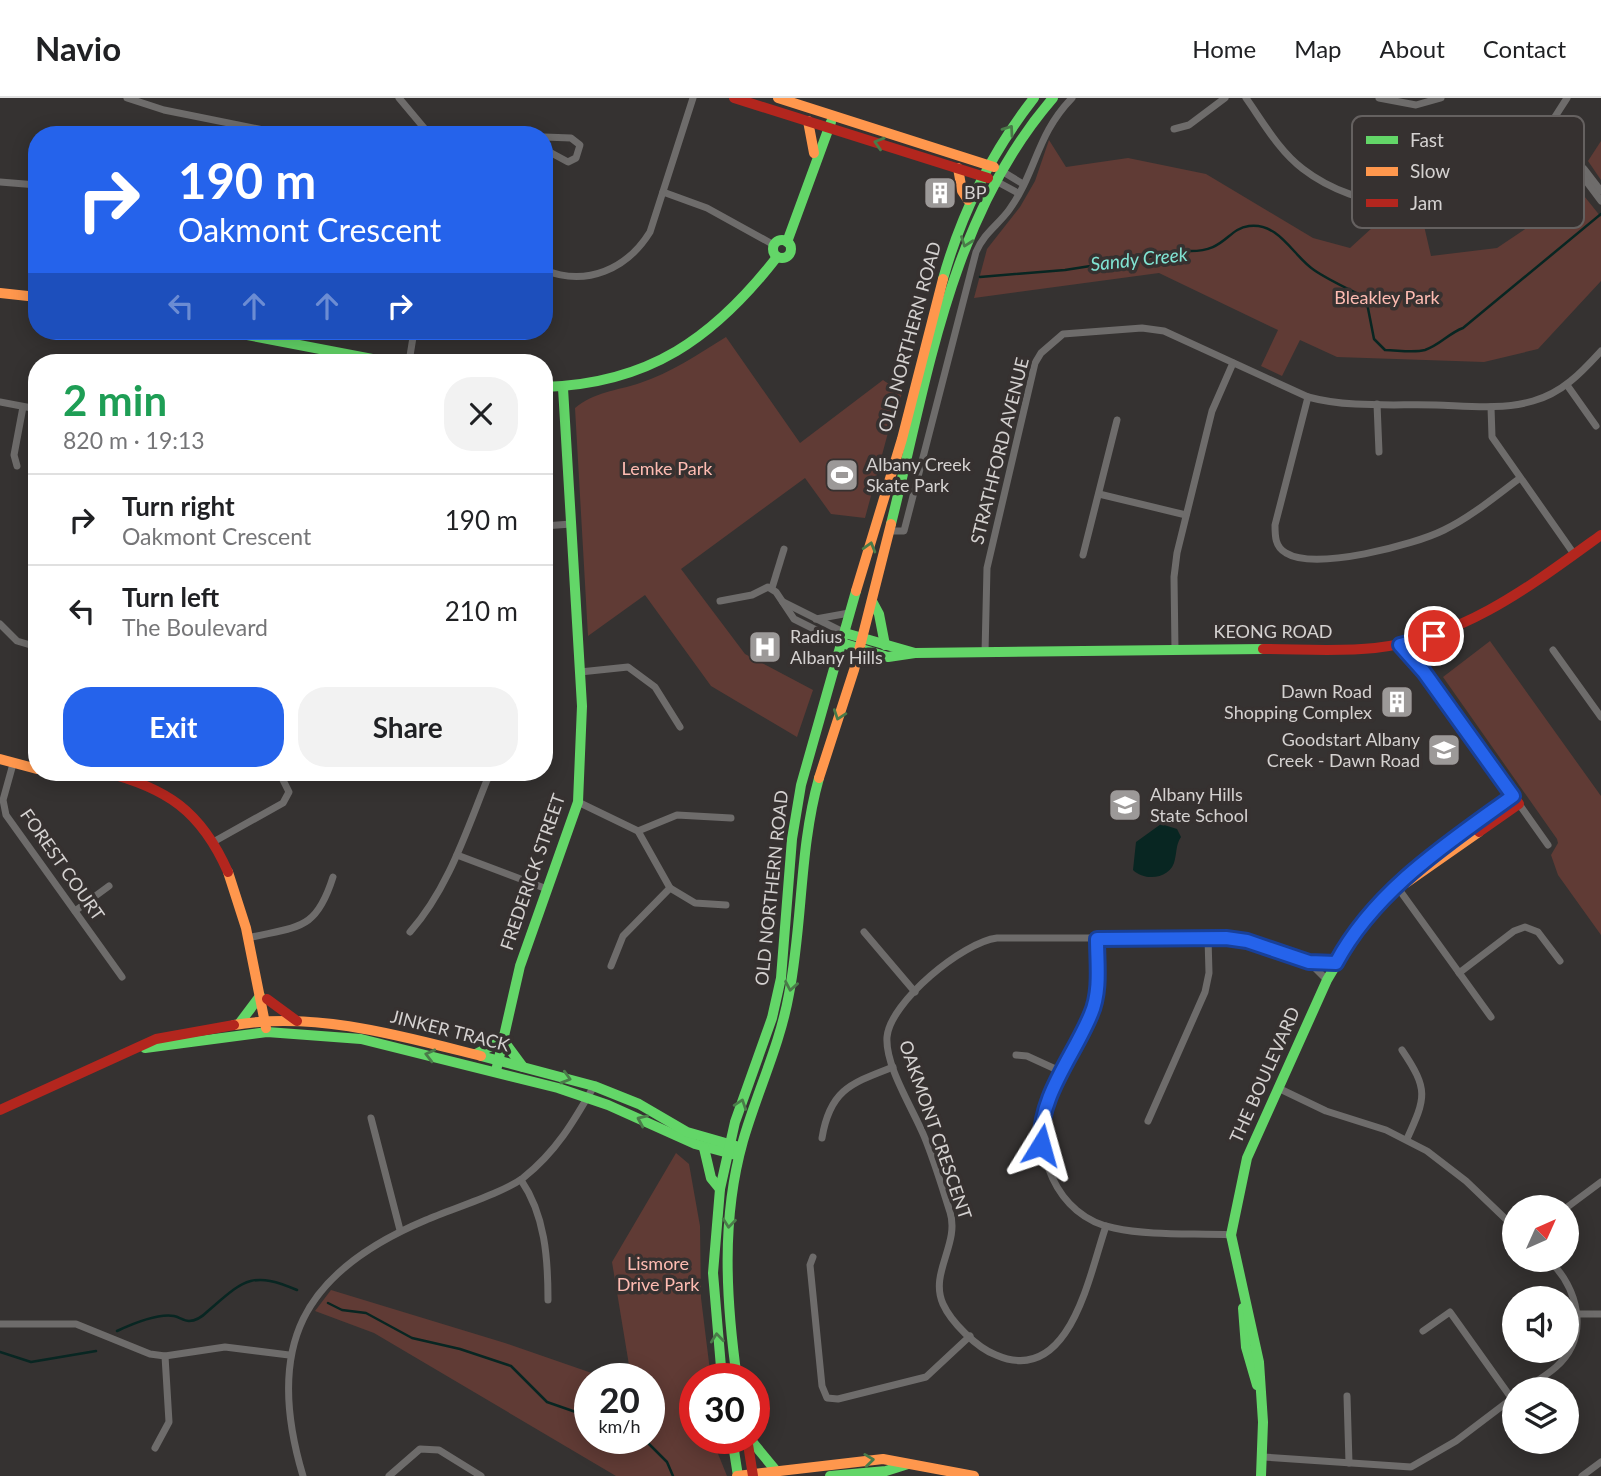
<!DOCTYPE html>
<html lang="en">
<head>
<meta charset="utf-8">
<style>
	body { margin:0; font-family:Lato,sans-serif; background:#f2f2f2; color:#202124; height:100vh; display:flex; flex-direction:column; font-size:26px; white-space:nowrap }
	* { box-sizing:border-box; margin:0 }
	p { font-size:23px; color:#757577 }
	.icon { flex:none; width:38px; height:38px; fill:none; stroke:currentColor; stroke-width:2; stroke-linecap:round; stroke-linejoin:round }
	.map { position:relative; flex:1; overflow:hidden }
	.panel { position:absolute; left:28px; top:256px; width:525px; height:427px; display:flex; flex-direction:column; background:#fff; border-radius:28px; box-shadow:0 4px 18px #0003 }
	.panel>* { flex:none }
	.top-card { position:absolute; left:28px; top:28px; width:525px; height:214px; border-radius:28px; box-shadow:0 4px 18px #0003; background:#2563eb; color:#fff; overflow:hidden }
	.needle { width:46px; rotate:45deg }
	.tools { position:absolute; left:1502px; top:1097px; display:grid; gap:14px }
	.tools a { display:grid; place-items:center; width:77px; height:77px; border-radius:50%; background:#fff; box-shadow:0 4px 18px #0003; font-size:35px }
	.speed { position:absolute; left:574px; top:1265px; display:flex; gap:14px; font-size:35px; font-weight:700; text-align:center }
	.speed>* { display:grid; place-content:center; width:91px; height:91px; border-radius:50%; background:#fff; box-shadow:0 4px 18px #0003; line-height:1 }
	.speed small { font-size:18px; font-weight:400 }
	.speed .limit { border:10px solid #d22; background:#fff; color:#111 }
	.pin { position:absolute; display:grid; place-items:center; width:60px; height:60px; color:#fff; margin:-30px; border:4px solid #fff; border-radius:50%; box-shadow:0 2px 7px #0007 }
	.me { position:absolute; width:77px; margin:-38px; rotate:8deg; stroke-linejoin:round; filter:drop-shadow(0 0 5px #0008) }
	.turn { display:flex; align-items:center; gap:24px; height:147px; padding:0 35px; font-size:32px }
	.turn .icon { width:91px; height:91px; stroke-width:2.5 }
	.turn b { display:block; font-size:49px; line-height:60px }
	.lanes { display:flex; align-items:center; height:66px; padding:0 35px; background:#0003; justify-content:center; gap:35px; direction:ltr }
	.lanes .off { opacity:.35 }
	.round { display:grid; place-items:center; flex:none; width:74px; height:74px; border-radius:28px; background:#f2f2f2 }
	.overview { display:flex; align-items:center; justify-content:space-between; height:119px; padding:0 35px }
	h1 { font-size:42px; font-weight:700; line-height:52px; color:#1e9e55 }
	.action { display:flex; gap:14px; margin-top:auto; padding:14px 35px }
	.action a { flex:1; height:80px; border-radius:28px; background:#2563eb; color:#fff; font-size:28px; font-weight:700; line-height:80px; text-align:center }
	.action a+a { background:#f2f2f2; color:#202124 }
	ul { padding:0; list-style:none }
	li { display:flex; align-items:center; gap:21px; height:91px; padding:0 35px; border-top:2px solid #e0e0e0 }
	li div { flex:1 }
	li b { display:block; font-size:26px }
	li em { font-style:normal }
	header { display:flex; align-items:center; gap:42px; box-sizing:border-box; height:98px; padding:0 35px; background:#fff; border-bottom:2px solid #e0e0e0 }
	header strong { font-size:33px }
	nav { display:flex; gap:38px; margin-inline-start:auto; font-size:24px }
	.map>svg:first-child { display:block }
	.green { fill:#603b35 }
	.water { fill:#082622 }
	.lines { fill:none; stroke-linecap:round; stroke-linejoin:round }
	.stream { stroke:#082622; stroke-width:2.5 }
	.street { stroke:#6e6c6b; stroke-width:7 }
	.fast { stroke:#63d668; stroke-width:10 }
	.slow { stroke:#ff974d; stroke-width:10 }
	.jam { stroke:#b3261e; stroke-width:10 }
	.oneway { stroke:#4a7b49 }
	.route-casing { stroke:#184099; stroke-width:18 }
	.route { stroke:#2563eb; stroke-width:12 }
	.labels { text-anchor:middle; stroke-width:7; stroke-linejoin:round; paint-order:stroke }
	.poi-label { font-size:18px; fill:#d4d1d0; stroke:#363130; text-anchor:start }
	.park-label { font-size:18px; fill:#febcb2; stroke:#363130 }
	.street-label { font-size:18px; fill:#d4d1d0; stroke:#363130 }
	.water-label { font-size:19px; font-style:italic; fill:#81e4d3; stroke:#363130 }
	.key { fill:#363130; stroke:#656160; stroke-width:2 }
	.key-label { font-size:19px; fill:#d4d1d0 }
</style>
</head>
<body>
<header>
<strong>Navio</strong>
<nav><a>Home</a><a>Map</a><a>About</a><a>Contact</a></nav>
</header>
<div class="map">
<svg width="1601" height="1378" viewBox="0 0 1601 1378">
	<rect width="100%" height="100%" fill="#353231"/>
	<!-- green -->
	<g class="green">
		<path d="M 1049,42 L 1066,69 L 1128,60 L 1206,76 L 1313,140 L 1350,150 L 1373,129 L 1377,114 L 1422,119 L 1431,158 L 1497,150 L 1546,117 L 1572,83 L 1601,119 L 1601,183 L 1538,251 L 1484,264 L 1337,259 L 1300,242 L 1282,278 L 1261,268 L 1278,232 L 1159,175 L 974,200 L 987,151 L 1020,109 L 1035,83 Z"/>
		<path d="M 1601,43 L 1601,82 L 1588,63 Z"/>
		<path d="M 726,239 L 800,345 L 883,282 L 902,295 L 895,319 L 888,321 L 889,331 L 865,420 L 831,416 L 805,380 L 681,471 L 745,556 L 813,592 L 797,639 L 711,588 L 645,497 L 588,538 L 575,310 C 594,294 616,293 640,285 C 671,275 698,256 726,239 Z"/>
		<path d="M 1490,543 L 1601,698 L 1601,837 L 1558,777 L 1551,757 L 1558,745 L 1557,741 L 1443,579 Z"/>
		<path d="M 676,1055 L 689,1066 L 700,1128 L 701,1200 L 711,1281 L 695,1281 L 695,1340 L 712,1341 L 727,1378 L 616,1378 L 374,1235 L 315,1213 L 331,1192 L 505,1245 L 609,1281 L 590,1281 L 590,1340 L 649,1340 L 649,1281 L 628,1281 L 629,1267 L 612,1164 Z"/>
	</g>
	<!-- water -->
	<path class="water" d="M 1161,726 L 1177,731 L 1181,739 C 1176,747 1177,752 1175,761 C 1172,781 1145,784 1133,772 L 1136,744 Z"/>
	<g class="lines">
		<!-- stream -->
		<g class="stream">
			<path d="M 980,179 L 1065,172 L 1186,153 C 1226,155 1226,131 1249,128 C 1279,124 1293,158 1314,172 C 1330,183 1349,191 1366,200 L 1374,241 L 1385,252 C 1397,252 1413,255 1425,252 C 1440,247 1449,235 1463,230 L 1601,116"/>
			<path d="M 328,1205 L 342,1212 L 366,1215 L 412,1240 L 460,1251 L 511,1268 L 547,1304 L 590,1319"/>
			<path d="M 117,1233 C 132,1226 157,1215 174,1218 C 179,1219 184,1223 189,1223 C 196,1223 204,1217 208,1213 C 243,1183 251,1172 297,1192"/>
			<path d="M 0,1254 L 31,1264 L 96,1253"/>
			<path d="M 643,1340 L 667,1364 L 673,1378"/>
		</g>
		<!-- street -->
		<g class="street">
			<path d="M 127,0 L 164,12 L 288,37"/>
			<path d="M 399,0 L 430,37"/>
			<path d="M 1246,0 C 1263,24 1279,53 1303,71 C 1356,112 1450,124 1504,80 C 1531,59 1549,28 1567,0"/>
			<path d="M 1379,0 L 1416,7 L 1441,0"/>
			<path d="M 1174,31 L 1189,27 L 1225,0"/>
			<path d="M 1546,33 L 1584,71 L 1601,93"/>
			<path d="M 1542,38 L 1580,75 L 1601,103"/>
			<path d="M 544,39 L 571,40 L 580,47 L 576,60 L 568,64 L 544,51"/>
			<path d="M 1000,72 L 1023,86"/>
			<path d="M 994,82 L 1018,95"/>
			<path d="M 0,84 L 37,87"/>
			<path d="M 663,94 L 707,110 L 774,147"/>
			<path d="M 544,172 C 587,189 627,171 650,134 L 693,0"/>
			<path d="M 409,264 L 414,233"/>
			<path d="M 1567,287 L 1596,328"/>
			<path d="M 1308,299 L 1275,427 C 1275,438 1275,449 1286,455 C 1315,473 1414,447 1444,432 C 1471,419 1496,398 1520,380"/>
			<path d="M 0,304 L 37,311"/>
			<path d="M 1377,306 L 1379,354"/>
			<path d="M 1491,309 L 1492,339 L 1574,456"/>
			<path d="M 17,368 L 14,357 L 23,309"/>
			<path d="M 1099,396 L 1186,417"/>
			<path d="M 544,428 L 571,426"/>
			<path d="M 890,433 L 904,433 L 976,154 C 984,135 998,127 1009,112 C 1037,73 1036,37 1072,0"/>
			<path d="M 1083,457 L 1117,322"/>
			<path d="M 772,490 L 784,451"/>
			<path d="M 720,503 L 752,497 L 768,489 L 776,494 L 794,521 L 842,545"/>
			<path d="M 783,504 L 845,535"/>
			<path d="M 816,521 L 849,515"/>
			<path d="M 0,526 L 17,543 L 37,549"/>
			<path d="M 1175,552 L 1174,479 L 1177,455 L 1212,313 L 1233,265"/>
			<path d="M 1553,552 L 1601,619"/>
			<path d="M 985,555 L 987,470 L 1035,265 L 1041,255 L 1063,236 L 1142,230 L 1164,233 L 1308,299 C 1349,310 1394,306 1436,307 C 1468,308 1502,312 1533,303 C 1562,295 1581,275 1601,253"/>
			<path d="M 580,574 L 628,569 L 655,589 L 680,629"/>
			<path d="M 13,666 L 3,702 L 6,717 L 122,879"/>
			<path d="M 578,704 L 638,733 L 670,790 L 695,805 L 726,807"/>
			<path d="M 1519,706 L 1548,747"/>
			<path d="M 638,733 L 677,717 L 731,720"/>
			<path d="M 215,743 L 283,705 L 289,694 L 279,674"/>
			<path d="M 457,757 L 547,791"/>
			<path d="M 1398,790 L 1491,919"/>
			<path d="M 75,813 L 109,788"/>
			<path d="M 410,834 C 448,791 466,734 487,682 L 494,674"/>
			<path d="M 864,834 L 915,894"/>
			<path d="M 248,840 C 299,828 316,833 333,779"/>
			<path d="M 1097,841 C 1097,865 1100,891 1092,915 C 1081,944 1060,971 1049,1000 C 1030,1052 1056,1119 1114,1130 C 1151,1138 1193,1135 1231,1137"/>
			<path d="M 1309,864 L 1327,882"/>
			<path d="M 611,868 L 623,838 L 670,790"/>
			<path d="M 1459,875 L 1514,833 L 1525,829 L 1538,834 L 1560,863"/>
			<path d="M 1402,952 C 1429,992 1426,999 1407,1041"/>
			<path d="M 1016,957 L 1027,958 L 1062,974"/>
			<path d="M 1278,990 L 1326,1013 L 1386,1032 L 1427,1053 L 1466,1083 L 1514,1129"/>
			<path d="M 371,1020 L 400,1132"/>
			<path d="M 1148,1023 L 1205,894 L 1209,875 L 1208,840"/>
			<path d="M 822,1040 C 830,991 852,985 893,969"/>
			<path d="M 521,1082 C 545,1117 548,1160 548,1202"/>
			<path d="M 1566,1110 L 1601,1084"/>
			<path d="M 1106,1128 C 1089,1177 1070,1289 996,1257 C 977,1250 951,1224 943,1206 C 929,1175 960,1146 950,1114 C 942,1089 934,1062 924,1038 C 913,1011 885,968 887,939 C 890,904 963,844 997,840 L 1226,840 L 1247,843 L 1309,864 L 1336,865"/>
			<path d="M 813,1159 L 810,1167 L 822,1288 L 827,1300 L 838,1301 L 926,1279 L 970,1238"/>
			<path d="M 1578,1216 L 1601,1216"/>
			<path d="M 0,1226 L 76,1226 L 150,1256 L 165,1258 L 225,1249 L 289,1257"/>
			<path d="M 1423,1233 L 1450,1214 L 1512,1301"/>
			<path d="M 1525,1292 C 1535,1284 1547,1277 1556,1269 C 1591,1238 1578,1190 1549,1162"/>
			<path d="M 1347,1298 L 1349,1365"/>
			<path d="M 155,1350 L 169,1324 L 165,1258"/>
			<path d="M 1263,1359 L 1411,1369 L 1456,1343 L 1514,1299"/>
			<path d="M 303,1378 C 264,1248 302,1174 426,1122 C 451,1111 503,1095 523,1080 C 556,1054 574,1023 594,988"/>
			<path d="M 389,1378 L 420,1351 L 439,1352 L 481,1378"/>
			<path d="M 1582,1378 L 1601,1364"/>
		</g>
		<!-- fast -->
		<g class="fast">
			<circle cx="782" cy="151" r="9"/>
			<path d="M 787,144 L 831,24"/>
			<path d="M 943,181 C 962,113 991,55 1034,0"/>
			<path d="M 226,233 L 388,264"/>
			<path d="M 544,289 C 649,286 714,240 777,159"/>
			<path d="M 891,426 C 928,278 950,119 1053,0"/>
			<path d="M 872,503 L 879,516 L 885,547"/>
			<path d="M 845,535 L 915,555 L 1263,551"/>
			<path d="M 842,545 L 888,559 L 915,555"/>
			<path d="M 239,926 L 260,898"/>
			<path d="M 145,950 L 267,934 L 361,941 L 558,990 L 608,1007 L 695,1046 L 736,1057"/>
			<path d="M 476,956 L 503,942 L 523,969"/>
			<path d="M 481,958 L 594,988 L 639,1006 L 687,1034 L 736,1048"/>
			<path d="M 496,973 L 520,868 L 578,704 L 582,608 L 563,290"/>
			<path d="M 704,1050 L 711,1080 L 720,1091"/>
			<path d="M 1243,1210 L 1246,1249 L 1257,1287"/>
			<path d="M 722,1281 L 713,1175 L 720,1091 L 735,1024 L 772,920 L 781,880 L 792,741 L 801,687 L 856,493"/>
			<path d="M 737,1281 C 726,1202 721,1121 743,1043 C 757,994 780,947 789,896 C 803,824 799,751 819,680"/>
			<path d="M 732,1340 L 738,1378"/>
			<path d="M 749,1340 L 777,1374"/>
			<path d="M 830,1378 L 886,1373 L 908,1366"/>
			<path d="M 1261,1378 L 1263,1324 L 1259,1264 L 1231,1137 L 1247,1060 L 1327,882 L 1359,828 L 1419,767 L 1513,698"/>
		</g>
		<!-- slow -->
		<g class="slow">
			<path d="M 778,0 L 994,69"/>
			<path d="M 808,23 L 814,55"/>
			<path d="M 958,70 L 962,93 L 968,102"/>
			<path d="M 0,195 L 37,199"/>
			<path d="M 856,493 L 902,341 L 943,181"/>
			<path d="M 0,661 L 37,671"/>
			<path d="M 819,680 L 854,572 L 891,426"/>
			<path d="M 228,774 L 246,830 L 266,930"/>
			<path d="M 1406,785 L 1479,734"/>
			<path d="M 234,927 C 316,913 402,938 481,958"/>
			<path d="M 737,1378 L 883,1361 L 974,1378"/>
		</g>
		<!-- jam -->
		<g class="jam">
			<path d="M 734,0 L 988,80"/>
			<path d="M 1400,547 L 1425,574 L 1519,706 L 1479,734"/>
			<path d="M 1263,551 C 1300,551 1338,554 1375,550 C 1462,541 1532,487 1601,437"/>
			<path d="M 104,674 C 167,690 201,713 228,774"/>
			<path d="M 267,901 L 297,923"/>
			<path d="M 0,1012 L 156,941 L 234,927"/>
			<path d="M 747,1340 L 753,1378"/>
		</g>
	</g>
	<!-- one-way arrows -->
	<defs><path id="oneway-chevron" d="M-2-3.5L2.5 0L-2 3.5" fill="none" stroke-width="1.6" stroke-linecap="round" stroke-linejoin="round" transform="scale(1.75)"/></defs>
	<g class="oneway">
		<use href="#oneway-chevron" transform="translate(1009 32) rotate(-55)"/>
		<use href="#oneway-chevron" transform="translate(879 45) rotate(-163)"/>
		<use href="#oneway-chevron" transform="translate(966 144) rotate(110)"/>
		<use href="#oneway-chevron" transform="translate(870 449) rotate(-74)"/>
		<use href="#oneway-chevron" transform="translate(839 617) rotate(109)"/>
		<use href="#oneway-chevron" transform="translate(791 888) rotate(100)"/>
		<use href="#oneway-chevron" transform="translate(430 957) rotate(-166)"/>
		<use href="#oneway-chevron" transform="translate(566 980) rotate(16)"/>
		<use href="#oneway-chevron" transform="translate(741 1006) rotate(-71)"/>
		<use href="#oneway-chevron" transform="translate(642 1022) rotate(-156)"/>
		<use href="#oneway-chevron" transform="translate(729 1125) rotate(96)"/>
		<use href="#oneway-chevron" transform="translate(717 1240) rotate(-96)"/>
		<use href="#oneway-chevron" transform="translate(869 1362) rotate(-7)"/>
	</g>
	<g class="lines">
		<defs>
			<path id="route" d="M 1041,1047 C 1038,999 1074,958 1091,916 C 1101,893 1097,865 1097,841 L 1226,840 L 1247,843 L 1309,864 L 1336,865 C 1375,792 1448,745 1513,698 L 1424,574 L 1400,547 L 1434,538"/>
		</defs>
		<!-- route casing -->
		<use href="#route" class="route-casing"/>
		<!-- route -->
		<use href="#route" class="route"/>
	</g>
	<!-- icons -->
	<defs>
		<symbol id="building-square" viewBox="-11 -11 22 22"><rect x="-9" y="-9" width="18" height="18" rx="4" fill="#9c9998" stroke="#363130"/><path d="M-4-6H4V6H1V3H-1V6H-4ZM-2.5-4.3h1.7v1.8h-1.7ZM.8-4.3h1.7v1.8H.8ZM-2.5-1h1.7V.8h-1.7ZM.8-1h1.7V.8H.8Z" fill="#fff"/></symbol>
		<symbol id="stadium-square" viewBox="-11 -11 22 22"><rect x="-9" y="-9" width="18" height="18" rx="4" fill="#9c9998" stroke="#363130"/><path d="M0-5a6.5 5 0 1 0 0 10a6.5 5 0 1 0 0-10ZM-3.5-1.8h7v3.6h-7Z" fill="#fff"/></symbol>
		<symbol id="hospital-square" viewBox="-11 -11 22 22"><rect x="-9" y="-9" width="18" height="18" rx="4" fill="#9c9998" stroke="#363130"/><path d="M-5-5h3v3.5h4V-5h3V5h-3V1.5h-4V5h-3Z" fill="#fff"/></symbol>
		<symbol id="school-square" viewBox="-11 -11 22 22"><rect x="-9" y="-9" width="18" height="18" rx="4" fill="#9c9998" stroke="#363130"/><path d="M0-5L7-2L0 1L-7-2ZM-4 1L0 2.5L4 1V4Q0 6-4 4Z" fill="#fff"/></symbol>
	</defs>
	<g fill-rule="evenodd">
		<use href="#building-square" x="921" y="76" width="38" height="38"/>
		<use href="#stadium-square" x="823" y="358" width="38" height="38"/>
		<use href="#hospital-square" x="746" y="530" width="38" height="38"/>
		<use href="#building-square" x="1378" y="585" width="38" height="38"/>
		<use href="#school-square" x="1425" y="633" width="38" height="38"/>
		<use href="#school-square" x="1106" y="688" width="38" height="38"/>
	</g>
	<g class="labels">
		<!-- poi labels -->
		<g class="poi-label">
			<text x="964" y="101">BP</text>
			<text x="866" y="373">Albany Creek<tspan x="866" dy="21">Skate Park</tspan></text>
			<text x="790" y="545">Radius<tspan x="790" dy="21">Albany Hills</tspan></text>
			<text x="1372" y="600" text-anchor="end">Dawn Road<tspan x="1372" dy="21">Shopping Complex</tspan></text>
			<text x="1420" y="648" text-anchor="end">Goodstart Albany<tspan x="1420" dy="21">Creek - Dawn Road</tspan></text>
			<text x="1150" y="703">Albany Hills<tspan x="1150" dy="21">State School</tspan></text>
		</g>
		<!-- park labels -->
		<g class="park-label">
			<text x="1387" y="206">Bleakley Park</text>
			<text x="667" y="377">Lemke Park</text>
			<text x="658" y="1172">Lismore<tspan x="658" dy="21">Drive Park</tspan></text>
		</g>
		<!-- street labels -->
		<g class="street-label">
			<text transform="translate(910 239) rotate(-75)" y="6">OLD NORTHERN ROAD</text>
			<text transform="translate(1000 353) rotate(-76)" y="6">STRATHFORD AVENUE</text>
			<text x="1273" y="540">KEONG ROAD</text>
			<text transform="translate(62 767) rotate(55)" y="6">FOREST COURT</text>
			<text transform="translate(533 774) rotate(-71)" y="6">FREDERICK STREET</text>
			<text transform="translate(772 790) rotate(-84)" y="6">OLD NORTHERN ROAD</text>
			<text transform="translate(450 933) rotate(14)" y="6">JINKER TRACK</text>
			<text transform="translate(1265 977) rotate(-66)" y="6">THE BOULEVARD</text>
			<text transform="translate(935 1032) rotate(71)" y="6">OAKMONT CRESCENT</text>
		</g>
		<!-- water labels -->
		<g class="water-label">
			<text transform="translate(1139 161) rotate(-6)" y="7">Sandy Creek</text>
		</g>
	</g>
	<!-- legend -->
	<rect x="1352" y="18" width="232" height="112" rx="10" class="key"/>
	<rect x="1366" y="38" width="32" height="8" fill="#63d668"/>
	<rect x="1366" y="69" width="32" height="9" fill="#ff974d"/>
	<rect x="1366" y="101" width="32" height="8" fill="#b3261e"/>
	<g class="key-label">
		<text x="1410" y="49">Fast</text>
		<text x="1410" y="80">Slow</text>
		<text x="1410" y="112">Jam</text>
	</g>
</svg>
<div class="tools">
<a><svg class="needle" viewBox="-14 -14 28 28"><path d="M0-13l5 13h-10z" fill="#e53935"/><path d="M0 13l5-13h-10z" fill="#757577"/></svg></a>
<a><svg class="icon" aria-label="sound" viewBox="0 0 24 24"><path d="M4 9h4l5-4v14l-5-4H4zM17 9q2 3 0 6"/></svg></a>
<a><svg class="icon" aria-label="layers" viewBox="0 0 24 24"><path d="M12 4l9 5-9 5-9-5zM3 14l9 5 9-5"/></svg></a>
</div>
<div class="speed"><div>20<small>km/h</small></div><div class="limit">30</div></div>
<div class="pin" style="left:1434px;top:538px;background:#d93025"><svg class="icon" aria-label="arrive" viewBox="0 0 24 24"><path d="M6 21V4h12l-3 4 3 4H6"/></svg></div>
<svg class="me" style="left:1041px;top:1047px" viewBox="-20 -20 40 40"><path d="M0-17L14 15 0 8-14 15z" fill="#2563eb" stroke="#fff" stroke-width="4"/></svg>
<div class="top-card">
<div class="turn"><svg class="icon" aria-label="right" viewBox="0 0 24 24"><path d="M7 20v-9h11M14 6l5 5-5 5"/></svg><div><b>190 m</b>Oakmont Crescent</div></div>
<div class="lanes"><svg class="icon off" aria-label="left" viewBox="0 0 24 24"><path d="M17 20v-9H6M10 6l-5 5 5 5"/></svg><svg class="icon off" aria-label="ahead" viewBox="0 0 24 24"><path d="M12 20V5M6 11l6-6 6 6"/></svg><svg class="icon off" aria-label="ahead" viewBox="0 0 24 24"><path d="M12 20V5M6 11l6-6 6 6"/></svg><svg class="icon" aria-label="right" viewBox="0 0 24 24"><path d="M7 20v-9h11M14 6l5 5-5 5"/></svg></div>
</div>
<section class="panel">
<div class="overview"><div><h1>2 min</h1><p>820 m · 19:13</p></div><a class="round"><svg class="icon" aria-label="close" viewBox="0 0 24 24"><path d="M6 6l12 12M18 6L6 18"/></svg></a></div>
<ul>
<li><svg class="icon" aria-label="right" viewBox="0 0 24 24"><path d="M7 20v-9h11M14 6l5 5-5 5"/></svg><div><b>Turn right</b><p>Oakmont Crescent</p></div><em>190 m</em></li>
<li><svg class="icon" aria-label="left" viewBox="0 0 24 24"><path d="M17 20v-9H6M10 6l-5 5 5 5"/></svg><div><b>Turn left</b><p>The Boulevard</p></div><em>210 m</em></li>
</ul>
<div class="action"><a>Exit</a><a>Share</a></div>
</section>
</div>
</body>
</html>
